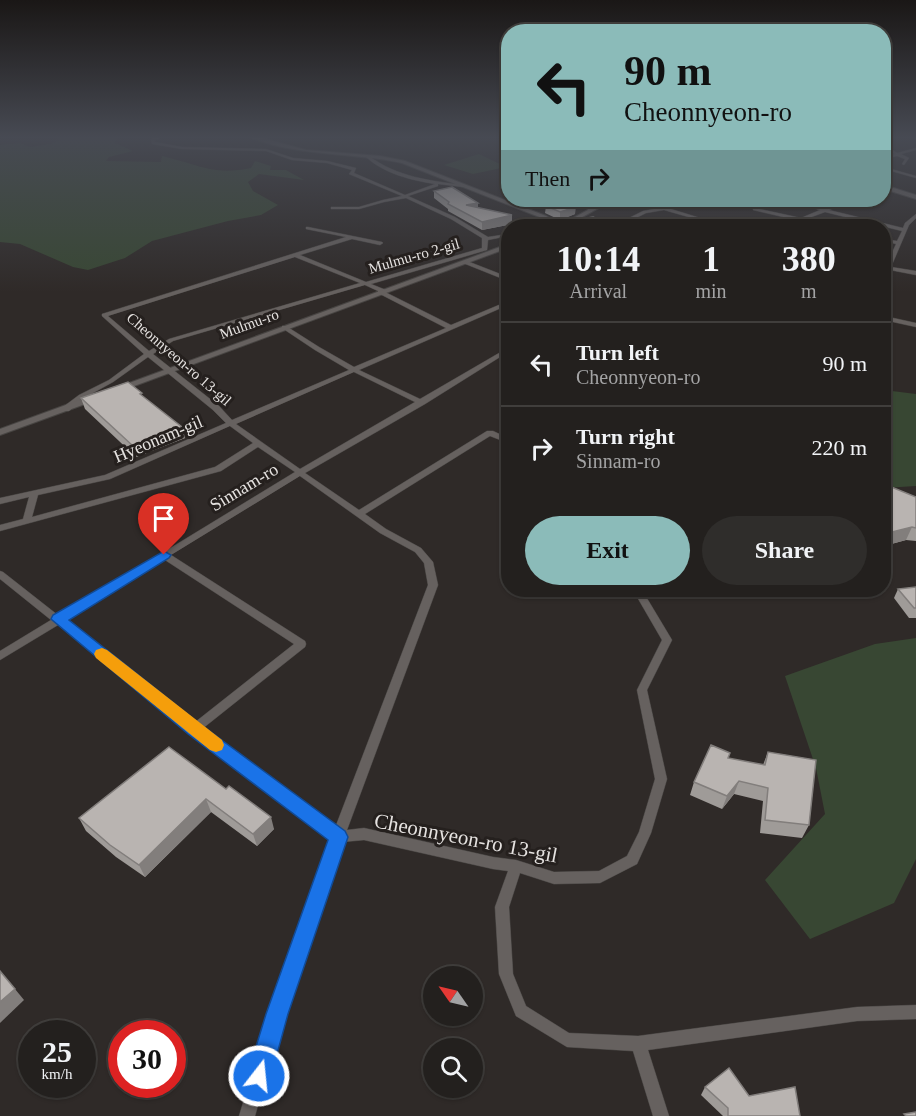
<!DOCTYPE html>
<html lang="en">
<head>
<meta charset="utf-8">
<style>
	body { margin:0; font-family:Georgia,serif; background:#2f2d2b; color:#f1f3f6; height:100vh; display:flex; flex-direction:column; font-size:22px; white-space:nowrap }
	* { box-sizing:border-box; margin:0 }
	p { font-size:20px; color:#a3a3a4 }
	.icon { flex:none; width:33px; height:33px; fill:none; stroke:currentColor; stroke-width:2; stroke-linecap:round; stroke-linejoin:round }
	.map { position:relative; flex:1; overflow:hidden }
	.side { position:absolute; left:501px; top:219px; width:390px; height:378px; display:flex; flex-direction:column; background:#23201e; border-radius:24px; box-shadow:0 2px 4px #0004,0 0 0 2px #403e3c }
	.side>* { flex:none }
	.guide { position:absolute; left:501px; top:24px; width:390px; height:183px; border-radius:24px; box-shadow:0 2px 4px #0004,0 0 0 2px #403e3c; background:#8bbbb9; color:#111; overflow:hidden }
	.needle { width:39px; rotate:304deg }
	.tools { position:absolute; left:423px; top:966px; display:grid; gap:12px }
	.tools a { display:grid; place-items:center; width:60px; height:60px; border-radius:50%; background:#23201e; box-shadow:0 2px 4px #0004,0 0 0 2px #403e3c; font-size:30px }
	.speed { position:absolute; left:18px; top:1020px; display:flex; gap:12px; font-size:30px; font-weight:700; text-align:center }
	.speed>* { display:grid; place-content:center; width:78px; height:78px; border-radius:50%; background:#23201e; box-shadow:0 2px 4px #0004,0 0 0 2px #403e3c; line-height:1 }
	.speed small { font-size:15px; font-weight:400 }
	.speed .limit { border:9px solid #d22; background:#fff; color:#111 }
	.pin { position:absolute; display:grid; place-items:center; width:51px; height:51px; color:#fff; margin:-62px -26px; border-radius:50% 50% 50% 0; rotate:-45deg; box-shadow:0 0 6px #0007 }
	.pin .icon { rotate:45deg }
	.me { position:absolute; width:66px; margin:-33px; rotate:16deg; stroke-linejoin:round; filter:drop-shadow(0 0 4px #0008) }
	.turn { display:flex; align-items:center; gap:21px; height:126px; padding:0 24px; font-size:27px }
	.turn .icon { width:78px; height:78px; stroke-width:2.5 }
	.turn b { display:block; font-size:42px; line-height:51px }
	.then { display:flex; align-items:center; height:57px; padding:0 24px; background:#0003; gap:12px; font-size:22px }
	.eta { display:flex; justify-content:space-evenly; align-items:center; height:102px; text-align:center }
	.eta b { font-size:36px; font-weight:700; line-height:42px }
	.action { display:flex; gap:12px; margin-top:auto; padding:12px 24px }
	.action a { flex:1; height:69px; border-radius:36px; background:#8bbbb9; color:#111; font-size:24px; font-weight:700; line-height:69px; text-align:center }
	.action a+a { background:#2f2d2b; color:#f1f3f6 }
	ul { padding:0; list-style:none }
	li { display:flex; align-items:center; gap:18px; height:84px; padding:0 24px; border-top:2px solid #403e3c }
	li div { flex:1 }
	li b { display:block; font-size:22px }
	li em { font-style:normal }
	.map>svg:first-child { display:block }
	.green { fill:#384733 }
	.lines { fill:none; stroke-linecap:round; stroke-linejoin:round }
	.minor-casing { stroke:#484543; stroke-width:1 }
	.tertiary-casing { stroke:#484543; stroke-width:2 }
	.secondary-casing { stroke:#484543; stroke-width:2 }
	.minor { fill:#66615f; fill-rule:evenodd }
	.tertiary { fill:#66615f; fill-rule:evenodd }
	.secondary { fill:#66615f; fill-rule:evenodd }
	.wall { fill:#9f9b98 }
	.shaded-wall { fill:#827e7c }
	.building { fill:#b9b4b1; stroke:#827e7c; stroke-width:1.5 }
	.route { fill:#1a73e8; stroke:#114b97; stroke-width:1.5 }
	.slow { fill:#f59e0b }
	.labels { text-anchor:middle; stroke-width:6; stroke-linejoin:round; paint-order:stroke }
	.far-street-label { font-size:15px; fill:#e5e2e0; stroke:#25201e }
	.street-label { font-size:18px; fill:#e5e2e0; stroke:#25201e }
	.near-street-label { font-size:21px; fill:#e5e2e0; stroke:#25201e }
</style>
</head>
<body>
<div class="map">
<svg width="916" height="1116" viewBox="0 0 916 1116">
	<rect width="100%" height="100%" fill="#2f2a28"/>
	<!-- green -->
	<g class="green">
		<path d="M 53,136 L 117,136 L 115,143 L 133,151 L 109,157 L 106,161 L 161,162 L 162,156 C 198,164 212,176 251,168 L 255,161 L 271,166 L 270,170 L 286,170 L 304,180 L 259,174 L 248,182 L 253,191 L 278,205 L 261,215 L 228,221 L 152,241 L 125,258 L 88,270 L 73,267 L 20,244 L 0,242 L 0,145 L 20,143 L 30,147 L 51,144 L 59,140 Z"/>
		<path d="M 479,154 L 506,167 L 473,174 L 444,165 Z"/>
		<path d="M 884,390 L 916,394 L 916,486 L 884,488 Z"/>
		<path d="M 916,638 L 916,859 L 894,903 L 810,939 L 765,880 L 825,814 L 816,768 L 785,676 L 875,644 Z"/>
	</g>
	<g class="lines">
		<defs>
			<g id="minor">
				<path d="M 158,136 L 164,136 L 154,141 L 155,142 L 182,147 L 266,149 L 293,158 L 327,161 L 356,168 L 354,173 L 405,195 L 435,184 C 411,180 385,174 366,157 L 369,156 C 397,177 431,181 465,185 L 463,187 L 438,184 L 438,186 L 408,196 L 455,217 L 488,237 L 508,234 L 508,236 L 488,240 L 487,250 L 371,284 L 386,290 L 387,291 L 385,292 L 451,325 L 506,302 L 508,301 L 508,305 L 359,370 L 420,399 L 506,349 L 508,348 L 508,352 L 425,404 L 305,473 L 359,510 L 487,431 L 493,431 L 508,438 L 508,443 L 490,436 L 365,514 L 386,529 L 421,548 L 433,562 L 438,585 L 347,830 L 364,828 L 493,857 L 516,860 L 554,872 L 599,871 L 627,856 L 639,832 L 655,779 L 637,690 L 662,640 L 633,590 L 642,590 L 672,640 L 647,690 L 667,779 L 651,833 L 637,864 L 600,883 L 554,884 L 520,873 L 509,907 L 513,974 L 526,1006 L 569,1033 L 638,1036 L 857,1007 L 916,1005 L 916,1019 L 857,1021 L 648,1050 L 669,1116 L 653,1116 L 633,1051 L 567,1047 L 516,1016 L 499,974 L 495,907 L 508,871 L 493,869 L 364,840 L 342,842 L 284,1014 L 255,1116 L 239,1116 L 270,1014 L 331,839 L 190,732 L 58,625 L 0,660 L 0,651 L 51,620 L 0,579 L 0,571 L 3,572 L 59,616 L 295,472 L 258,447 L 221,471 L 0,531 L 0,525 L 23,519 L 29,497 L 0,504 L 0,498 L 105,475 L 226,423 L 213,410 L 148,357 L 113,382 L 84,398 L 69,411 L 63,411 L 63,407 L 79,395 L 109,380 L 144,354 L 102,316 L 102,314 L 346,237 L 306,229 L 306,227 L 308,227 L 382,242 L 383,243 L 380,245 L 352,239 L 300,255 L 366,282 L 482,248 L 482,238 L 451,219 L 406,198 L 384,202 L 359,209 L 331,209 L 331,207 L 359,207 L 383,200 L 402,196 L 349,174 L 352,170 L 327,163 L 292,160 L 266,151 L 182,149 L 152,144 L 151,139 ZM 295,257 L 360,283 L 169,339 L 149,351 L 108,316 ZM 365,285 L 378,291 L 378,293 L 446,328 L 354,367 L 319,347 L 286,326 L 282,326 L 282,328 L 315,350 L 349,370 L 232,420 L 219,406 L 153,354 L 173,341 ZM 354,372 L 415,402 L 300,469 L 236,424 ZM 230,426 L 253,443 L 215,467 L 32,517 L 38,495 L 110,479 ZM 300,476 L 380,533 L 415,552 L 424,563 L 428,585 L 335,828 L 202,729 L 305,647 L 306,644 L 305,641 L 171,555 ZM 165,560 L 294,644 L 194,723 L 65,621 Z"/>
				<path d="M 906,136 L 916,137 L 916,139 L 907,137 Z"/>
				<path d="M 884,144 L 897,153 L 916,148 L 916,150 L 901,154 L 909,158 L 904,165 L 902,164 L 905,159 L 897,156 L 884,159 L 884,157 L 894,154 L 884,146 Z"/>
				<path d="M 884,167 L 916,176 L 916,178 L 884,169 Z"/>
				<path d="M 586,200 L 590,200 L 592,212 L 588,211 Z"/>
				<path d="M 634,200 L 639,200 L 665,207 L 687,203 L 688,200 L 692,200 L 691,205 L 671,209 L 726,226 L 720,226 L 664,210 L 646,213 L 620,226 L 615,226 L 615,225 L 643,211 L 659,208 Z"/>
				<path d="M 782,200 L 788,200 L 824,209 L 847,200 L 852,200 L 852,201 L 829,210 L 903,228 L 905,223 L 916,214 L 916,218 L 909,225 L 891,267 L 916,271 L 916,275 L 890,270 L 886,278 L 884,279 L 885,269 L 884,268 L 884,266 L 886,266 L 896,244 L 884,241 L 884,239 L 897,241 L 902,231 L 825,212 L 806,219 L 831,225 L 831,226 L 802,221 L 782,224 L 725,220 L 723,219 L 725,218 L 782,222 L 796,220 L 753,210 L 753,209 L 755,208 L 801,218 L 820,210 Z"/>
				<path d="M 463,261 L 467,261 L 508,277 L 508,281 L 463,263 Z"/>
				<path d="M 884,316 L 916,323 L 916,327 L 884,320 Z"/>
			</g>
			<path id="tertiary" d="M 247,136 L 255,136 L 306,150 L 380,156 L 405,161 L 546,216 L 564,226 L 558,226 L 542,218 L 402,163 C 350,152 296,157 247,136 Z"/>
			<g id="secondary">
				<path d="M 884,185 L 916,195 L 916,199 L 884,189 Z"/>
				<path d="M 606,200 L 613,200 L 566,226 L 559,226 Z"/>
				<path d="M 508,244 L 508,248 L 118,392 L 115,393 L 110,390 Z"/>
				<path d="M 96,394 L 101,397 L 99,399 L 0,435 L 0,429 Z"/>
			</g>
		</defs>
		<!-- minor casing -->
		<use href="#minor" class="minor-casing"/>
		<!-- tertiary casing -->
		<use href="#tertiary" class="tertiary-casing"/>
		<!-- secondary casing -->
		<use href="#secondary" class="secondary-casing"/>
		<!-- minor -->
		<use href="#minor" class="minor"/>
		<!-- tertiary -->
		<use href="#tertiary" class="tertiary"/>
		<!-- secondary -->
		<use href="#secondary" class="secondary"/>
	</g>
	<!-- wall -->
	<g class="wall">
		<path d="M 434,191 L 478,203 L 478,208 L 512,224 L 482,230 L 448,211 L 448,209 L 434,198 Z"/>
		<path d="M 546,206 L 575,214 L 560,220 L 545,213 Z"/>
		<path d="M 570,221 L 611,226 L 570,226 Z"/>
		<path d="M 142,396 L 185,438 L 136,457 L 85,409 L 81,398 Z"/>
		<path d="M 884,484 L 916,497 L 916,541 L 906,540 L 884,546 Z"/>
		<path d="M 916,587 L 916,618 L 909,618 L 894,598 L 898,589 Z"/>
		<path d="M 169,747 L 274,829 L 257,846 L 211,812 L 145,877 L 116,857 L 86,831 L 79,818 Z"/>
		<path d="M 768,752 L 809,825 L 802,838 L 760,833 L 763,801 L 734,794 L 722,809 L 690,795 L 694,782 L 728,758 L 763,765 Z"/>
		<path d="M 705,1087 L 749,1096 L 800,1116 L 723,1116 L 701,1095 Z"/>
	</g>
	<!-- shaded-wall -->
	<g class="shaded-wall">
		<path d="M 478,203 L 478,211 L 466,205 Z"/>
		<path d="M 576,207 L 575,214 L 560,220 L 560,212 Z"/>
		<path d="M 512,215 L 512,224 L 482,230 L 482,222 Z"/>
		<path d="M 182,427 L 185,438 L 136,457 L 133,446 Z"/>
		<path d="M 912,527 L 906,540 L 884,546 L 884,537 L 885,534 Z"/>
		<path d="M 739,781 L 734,794 L 722,809 L 727,796 Z"/>
		<path d="M 206,799 L 211,812 L 145,877 L 139,865 Z"/>
		<path d="M 271,817 L 274,829 L 257,846 L 253,834 Z"/>
		<path d="M 15,989 L 24,1000 L 0,1023 L 0,1002 Z"/>
	</g>
	<!-- building -->
	<g class="building">
		<path d="M 452,187 L 478,203 L 466,205 L 512,215 L 482,222 L 448,204 L 449,202 L 434,191 Z"/>
		<path d="M 562,202 L 576,207 L 560,212 L 546,206 Z"/>
		<path d="M 593,217 L 611,225 L 602,226 L 581,226 L 570,221 Z"/>
		<path d="M 128,382 L 142,393 L 140,394 L 182,427 L 133,446 L 81,398 Z"/>
		<path d="M 884,484 L 916,497 L 916,528 L 912,527 L 884,534 Z"/>
		<path d="M 916,587 L 916,608 L 914,608 L 898,589 Z"/>
		<path d="M 711,745 L 730,753 L 728,758 L 765,765 L 768,752 L 816,760 L 809,825 L 765,820 L 768,788 L 739,781 L 727,796 L 694,782 Z"/>
		<path d="M 169,747 L 226,789 L 229,786 L 271,817 L 253,834 L 206,799 L 139,865 L 110,845 L 79,818 Z"/>
		<path d="M 0,971 L 15,989 L 0,1002 Z"/>
		<path d="M 729,1068 L 749,1096 L 795,1087 L 800,1116 L 728,1116 L 728,1108 L 705,1087 Z"/>
		<path d="M 916,1112 L 916,1116 L 906,1116 L 904,1114 Z"/>
	</g>
	<!-- sky -->
	<linearGradient id="sky" x2="0" y2="1"><stop stop-color="#1a1716"/><stop offset="0.47" stop-color="#474a53"/><stop offset="1" stop-color="#474a53" stop-opacity="0"/></linearGradient>
	<rect width="916" height="292" fill="url(#sky)"/>
	<!-- route -->
	<path class="route" d="M 164,551 L 171,555 L 169,558 L 69,620 L 200,724 L 345,831 L 348,837 L 288,1014 L 271,1076 L 267,1084 L 259,1087 L 251,1084 L 247,1076 L 266,1014 L 328,840 L 188,734 L 51,619 L 53,615 Z"/>
	<!-- slow -->
	<path class="slow" d="M 102,648 L 107,650 L 222,740 L 224,745 L 222,750 L 216,752 L 210,750 L 96,658 L 94,654 L 96,650 Z"/>
	<g class="labels">
		<!-- far-street labels -->
		<g class="far-street-label">
			<text transform="translate(414 256) rotate(-16)" y="5">Mulmu-ro 2-gil</text>
			<text transform="translate(249 324) rotate(-20)" y="5">Mulmu-ro</text>
			<text transform="translate(179 359) rotate(41)" y="5">Cheonnyeon-ro 13-gil</text>
		</g>
		<!-- street labels -->
		<g class="street-label">
			<text transform="translate(158 439) rotate(-23)" y="6">Hyeonam-gil</text>
			<text transform="translate(244 487) rotate(-31)" y="6">Sinnam-ro</text>
		</g>
		<!-- near-street labels -->
		<g class="near-street-label">
			<text transform="translate(466 838) rotate(11)" y="7">Cheonnyeon-ro 13-gil</text>
		</g>
	</g>
</svg>
<div class="tools">
<a><svg class="needle" viewBox="-14 -14 28 28"><path d="M0-13l5 13h-10z" fill="#e53935"/><path d="M0 13l5-13h-10z" fill="#a3a3a4"/></svg></a>
<a><svg class="icon" aria-label="search" viewBox="0 0 24 24"><circle cx="10" cy="10" r="6"/><path d="M15 15l6 6"/></svg></a>
</div>
<div class="speed"><div>25<small>km/h</small></div><div class="limit">30</div></div>
<div class="pin" style="left:164px;top:555px;background:#d93025"><svg class="icon" aria-label="arrive" viewBox="0 0 24 24"><path d="M6 21V4h12l-3 4 3 4H6"/></svg></div>
<svg class="me" style="left:259px;top:1076px" viewBox="-20 -20 40 40"><circle r="17" fill="#1a73e8" stroke="#fff" stroke-width="3"/><path d="M0-11L8 9 0 5-8 9z" fill="#fff"/></svg>
<div class="guide">
<div class="turn"><svg class="icon" aria-label="left" viewBox="0 0 24 24"><path d="M17 20v-9H6M10 6l-5 5 5 5"/></svg><div><b>90 m</b>Cheonnyeon-ro</div></div>
<div class="then">Then<svg class="icon" aria-label="right" viewBox="0 0 24 24"><path d="M7 20v-9h11M14 6l5 5-5 5"/></svg></div>
</div>
<section class="side">
<div class="eta">
<div><b>10:14</b><p>Arrival</p></div>
<div><b>1</b><p>min</p></div>
<div><b>380</b><p>m</p></div>
</div>
<ul>
<li><svg class="icon" aria-label="left" viewBox="0 0 24 24"><path d="M17 20v-9H6M10 6l-5 5 5 5"/></svg><div><b>Turn left</b><p>Cheonnyeon-ro</p></div><em>90 m</em></li>
<li><svg class="icon" aria-label="right" viewBox="0 0 24 24"><path d="M7 20v-9h11M14 6l5 5-5 5"/></svg><div><b>Turn right</b><p>Sinnam-ro</p></div><em>220 m</em></li>
</ul>
<div class="action"><a>Exit</a><a>Share</a></div>
</section>
</div>
</body>
</html>
